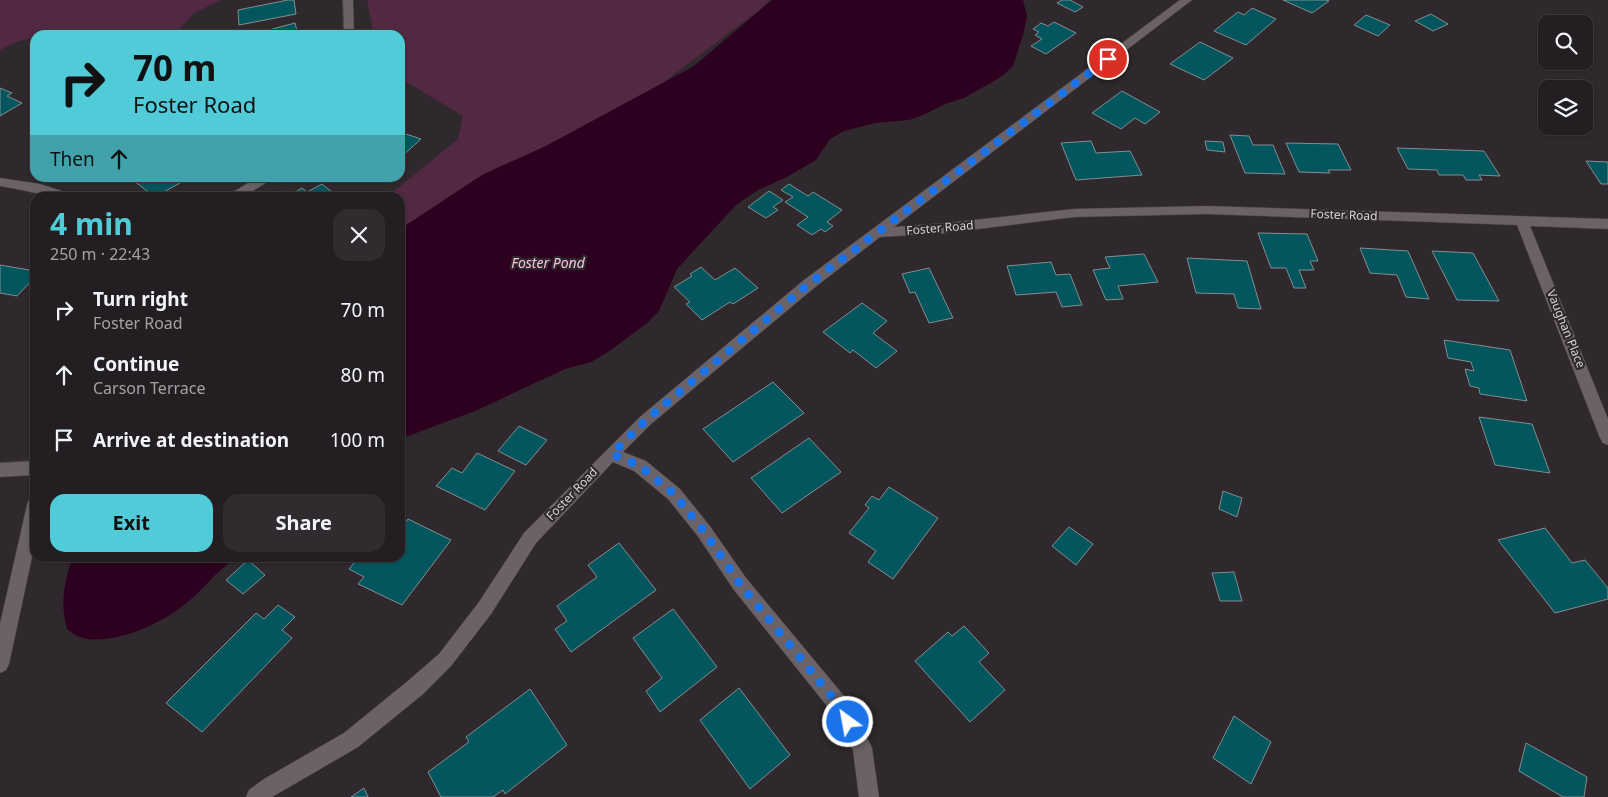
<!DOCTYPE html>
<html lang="en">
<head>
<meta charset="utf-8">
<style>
	body { margin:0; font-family:"Noto Sans",sans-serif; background:#2f2b2e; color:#f1f3f6; height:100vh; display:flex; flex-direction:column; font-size:19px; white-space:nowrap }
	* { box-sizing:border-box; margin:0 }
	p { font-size:16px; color:#a3a2a5 }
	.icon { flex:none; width:28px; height:28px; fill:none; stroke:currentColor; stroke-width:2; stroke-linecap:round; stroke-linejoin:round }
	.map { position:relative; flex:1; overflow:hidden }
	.sheet { position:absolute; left:30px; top:192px; width:375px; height:370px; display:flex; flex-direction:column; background:#231e21; border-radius:15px; box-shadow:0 1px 4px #0004,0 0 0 1px #403c3f }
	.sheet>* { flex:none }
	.top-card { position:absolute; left:30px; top:30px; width:375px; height:152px; border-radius:15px; box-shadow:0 1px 4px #0004,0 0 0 1px #403c3f; background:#52cbd8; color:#111; overflow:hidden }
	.tools { position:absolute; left:1538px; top:15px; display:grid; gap:10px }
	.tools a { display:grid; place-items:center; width:55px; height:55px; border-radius:10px; background:#231e21; box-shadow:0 1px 4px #0004,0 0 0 1px #403c3f; font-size:25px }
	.pin { position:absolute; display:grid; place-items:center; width:42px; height:42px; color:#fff; margin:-21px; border:2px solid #fff; border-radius:50%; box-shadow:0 1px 5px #0007 }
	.me { position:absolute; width:55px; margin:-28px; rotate:328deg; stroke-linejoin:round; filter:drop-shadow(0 0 4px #0008) }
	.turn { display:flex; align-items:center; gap:18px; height:105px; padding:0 20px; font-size:22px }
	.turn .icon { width:65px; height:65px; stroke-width:2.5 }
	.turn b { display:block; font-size:35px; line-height:42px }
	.then { display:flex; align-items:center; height:48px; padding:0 20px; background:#0003; gap:10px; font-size:19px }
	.round { display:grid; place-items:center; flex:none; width:52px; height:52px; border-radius:15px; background:#2f2b2e }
	.head { display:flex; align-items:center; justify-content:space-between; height:85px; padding:0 20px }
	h1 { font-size:30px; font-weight:700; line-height:38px; color:#52cbd8 }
	.button { display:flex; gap:10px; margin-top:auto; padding:10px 20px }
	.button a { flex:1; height:58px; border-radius:15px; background:#52cbd8; color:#111; font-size:20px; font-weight:700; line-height:58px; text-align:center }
	.button a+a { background:#2f2b2e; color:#f1f3f6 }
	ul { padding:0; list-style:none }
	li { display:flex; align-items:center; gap:15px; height:65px; padding:0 20px }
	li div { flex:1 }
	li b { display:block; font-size:19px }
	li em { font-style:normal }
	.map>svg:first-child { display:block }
	.green { fill:#522843 }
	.water { fill:#2d001f }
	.building { fill:#03565d; stroke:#838e8f }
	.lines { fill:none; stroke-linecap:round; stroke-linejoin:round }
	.minor-casing { stroke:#494446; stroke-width:1 }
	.minor { fill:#6a6266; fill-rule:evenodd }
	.route { stroke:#1a73e8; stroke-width:9; stroke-dasharray:0 16.2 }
	.labels { text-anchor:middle; stroke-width:4.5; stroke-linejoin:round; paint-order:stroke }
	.street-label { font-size:12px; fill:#d8d4d6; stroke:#2f282c }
	.water-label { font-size:14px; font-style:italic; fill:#f7c3e1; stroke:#2f282c }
</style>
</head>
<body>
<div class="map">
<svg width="1608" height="797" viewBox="0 0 1608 797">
	<rect width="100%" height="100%" fill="#2f282c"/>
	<!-- green -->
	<g class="green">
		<path d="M 0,0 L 221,0 L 194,13 L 174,35 L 35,35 L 35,38 L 19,41 L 0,50 Z"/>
		<path d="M 367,0 L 770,0 L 758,11 L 660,85 L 546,146 L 494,169 L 400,230 L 400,198 L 382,197 L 392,193 L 458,139 L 463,116 L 400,78 L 400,35 L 374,35 Z"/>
	</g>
	<!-- water -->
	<g class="water">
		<path d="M 772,0 L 1023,0 L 1027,17 L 1023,35 L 1013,66 L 1001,77 L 964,98 L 945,104 L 923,115 L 909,120 L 875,123 L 844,131 L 830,139 L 816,160 L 785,178 L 758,190 L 736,205 L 677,269 L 659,311 L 646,324 L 608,352 L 591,362 L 565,369 L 475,411 L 400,439 L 400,229 L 482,175 L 546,146 L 694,66 Z"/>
		<path d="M 72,558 L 235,558 C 218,570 206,586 190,600 C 168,621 111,648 80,637 C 76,636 71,632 67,629 C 60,600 64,586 72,558 Z"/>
	</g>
	<!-- building -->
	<g class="building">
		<path d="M 288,0 L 294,0 L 296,14 L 239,25 L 238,10 Z"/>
		<path d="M 1062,0 L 1070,0 L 1083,7 L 1075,12 L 1057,3 Z"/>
		<path d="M 1283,0 L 1326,0 L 1329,1 L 1312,13 Z"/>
		<path d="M 1252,8 L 1276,19 L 1246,45 L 1214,31 L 1238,12 L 1244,15 Z"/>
		<path d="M 1431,14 L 1448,24 L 1433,31 L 1415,21 Z"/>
		<path d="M 1366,15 L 1390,25 L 1378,36 L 1354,25 Z"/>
		<path d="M 1054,22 L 1076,33 L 1046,54 L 1031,46 L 1042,39 L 1035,35 L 1039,32 L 1033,29 L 1041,23 L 1048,26 Z"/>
		<path d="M 295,23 L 298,35 L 266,35 L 265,31 Z"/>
		<path d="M 1200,42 L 1233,58 L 1204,80 L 1170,64 Z"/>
		<path d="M 0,88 L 12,93 L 7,96 L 22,103 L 0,116 Z"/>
		<path d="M 1122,91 L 1160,112 L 1145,124 L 1135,118 L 1121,129 L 1092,113 Z"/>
		<path d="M 400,132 L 421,139 L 400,158 Z"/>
		<path d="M 1230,135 L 1249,136 L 1253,145 L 1273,145 L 1285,174 L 1245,173 Z"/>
		<path d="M 1091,141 L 1096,153 L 1130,151 L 1142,175 L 1076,180 L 1061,143 Z"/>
		<path d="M 1205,141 L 1223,142 L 1225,152 L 1207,150 Z"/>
		<path d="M 1286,143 L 1338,144 L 1351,170 L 1328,170 L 1330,173 L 1299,172 Z"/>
		<path d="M 1397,148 L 1484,151 L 1500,176 L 1479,175 L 1482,180 L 1466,180 L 1463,175 L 1439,175 L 1437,170 L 1408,169 Z"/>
		<path d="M 1586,161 L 1608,162 L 1608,184 L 1601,184 Z"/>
		<path d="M 130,178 L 189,178 L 155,197 Z"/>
		<path d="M 322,184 L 338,197 L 276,198 L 288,191 L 292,194 L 302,188 L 307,192 Z"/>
		<path d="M 789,184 L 808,196 L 813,192 L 842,210 L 827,222 L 833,226 L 825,232 L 821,229 L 812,235 L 797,225 L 808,217 L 785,202 L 793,197 L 781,190 Z"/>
		<path d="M 769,191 L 783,200 L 773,207 L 778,210 L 766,218 L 748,207 Z"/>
		<path d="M 1258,233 L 1307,234 L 1318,261 L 1310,261 L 1314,270 L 1299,270 L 1306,288 L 1294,288 L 1286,268 L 1271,268 Z"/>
		<path d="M 1360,248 L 1408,251 L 1429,299 L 1406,297 L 1397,275 L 1370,273 Z"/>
		<path d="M 1432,251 L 1473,253 L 1499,301 L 1457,300 Z"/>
		<path d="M 1144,254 L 1158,282 L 1118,286 L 1123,299 L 1106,300 L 1093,270 L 1110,268 L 1105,257 Z"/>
		<path d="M 1187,258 L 1247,261 L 1261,309 L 1238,308 L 1234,294 L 1196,293 Z"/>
		<path d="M 1051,262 L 1056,275 L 1070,274 L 1082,305 L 1062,307 L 1056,292 L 1016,295 L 1007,266 Z"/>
		<path d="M 0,265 L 35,271 L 35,277 L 17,296 L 0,293 Z"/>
		<path d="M 701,267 L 715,280 L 735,268 L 758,288 L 733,304 L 730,302 L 702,320 L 686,304 L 690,302 L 674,287 L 692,276 L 690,274 Z"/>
		<path d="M 929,268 L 953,318 L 929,323 L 915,292 L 910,293 L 902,274 Z"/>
		<path d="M 862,303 L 887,321 L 873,333 L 897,351 L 876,368 L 853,350 L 850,353 L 823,332 Z"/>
		<path d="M 1444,340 L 1510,350 L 1527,401 L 1480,394 L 1479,388 L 1470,386 L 1465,369 L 1474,371 L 1471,362 L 1448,358 Z"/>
		<path d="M 773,382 L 804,413 L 733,462 L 703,429 Z"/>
		<path d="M 1479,417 L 1532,424 L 1550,473 L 1495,465 Z"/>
		<path d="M 519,426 L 547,440 L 526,465 L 498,451 Z"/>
		<path d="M 809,438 L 841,472 L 782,513 L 751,478 Z"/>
		<path d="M 477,453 L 515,471 L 485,510 L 436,486 L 452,468 L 462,473 Z"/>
		<path d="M 889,487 L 938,518 L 893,579 L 868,562 L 876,551 L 849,533 L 869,508 L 865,505 L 872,496 L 879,500 Z"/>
		<path d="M 1223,491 L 1242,498 L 1237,517 L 1219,509 Z"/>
		<path d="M 408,519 L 451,540 L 402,605 L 358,584 L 364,577 L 349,569 L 358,558 L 400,558 L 400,529 Z"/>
		<path d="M 1069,527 L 1093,544 L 1076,565 L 1052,546 Z"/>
		<path d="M 1545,528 L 1572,563 L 1585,560 L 1608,588 L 1608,599 L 1555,613 L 1498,540 Z"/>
		<path d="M 619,543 L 656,590 L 571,652 L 555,629 L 567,621 L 557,606 L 597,577 L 588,565 Z"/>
		<path d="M 248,560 L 265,575 L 243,594 L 226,580 Z"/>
		<path d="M 1234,572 L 1242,601 L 1220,601 L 1212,573 Z"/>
		<path d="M 278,605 L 295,617 L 282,630 L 292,638 L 202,732 L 166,703 L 256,613 L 264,619 Z"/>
		<path d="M 673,609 L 717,667 L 660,712 L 646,691 L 662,678 L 633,638 Z"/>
		<path d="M 964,626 L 989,653 L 979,662 L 1005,690 L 970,722 L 915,661 L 948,632 L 952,636 Z"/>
		<path d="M 739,688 L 790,755 L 750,789 L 700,720 Z"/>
		<path d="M 530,689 L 567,745 L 505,794 L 503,790 L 493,797 L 441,797 L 428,772 L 469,742 L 466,737 Z"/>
		<path d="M 1234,716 L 1271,742 L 1251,784 L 1213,758 Z"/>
		<path d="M 1526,743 L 1587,777 L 1584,797 L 1563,797 L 1519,771 Z"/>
		<path d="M 364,788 L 368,797 L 351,797 Z"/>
	</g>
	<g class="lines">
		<defs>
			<g id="minor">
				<path d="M 343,0 L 353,0 L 354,35 L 344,35 Z"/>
				<path d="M 1180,0 L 1192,0 L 894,227 L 946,223 L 1074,209 L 1207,206 L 1608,219 L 1608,229 L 1530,226 L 1608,419 L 1608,445 L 1603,443 L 1600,438 L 1517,225 L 1207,214 L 1074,217 L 946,233 L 880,237 L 814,288 L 651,424 L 623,452 L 646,461 L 680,489 L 709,525 L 746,578 L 849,702 L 872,748 L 879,797 L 859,797 L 853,750 L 835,716 L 734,590 L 697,535 L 668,499 L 634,471 L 613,462 L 536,543 L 491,614 L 451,666 L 423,694 L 358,747 L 272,797 L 246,797 L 249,790 L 264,779 L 344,733 L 409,680 L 439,654 L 479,602 L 524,533 L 641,416 L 804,280 Z"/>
				<path d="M 0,178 L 40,184 L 74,195 L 76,198 C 50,198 26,190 0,186 Z"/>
				<path d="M 256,178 L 271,178 L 269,181 L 241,198 L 224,198 Z"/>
				<path d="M 35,461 L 35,475 L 0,477 L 0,463 Z"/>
				<path d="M 35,498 L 35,543 L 9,664 L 6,670 L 0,673 L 0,624 L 27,505 L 29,500 Z"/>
			</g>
		</defs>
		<!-- minor casing -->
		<use href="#minor" class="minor-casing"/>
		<!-- minor -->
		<use href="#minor" class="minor"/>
	</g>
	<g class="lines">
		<!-- route -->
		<path class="route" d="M 848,722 L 842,709 L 740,584 L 703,530 L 674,494 L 640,466 L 612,454 L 646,420 L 809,284 L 1108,59"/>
	</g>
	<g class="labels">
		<!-- street labels -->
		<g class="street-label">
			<text transform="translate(1344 215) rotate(2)" y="4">Foster Road</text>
			<text transform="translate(940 228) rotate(-5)" y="4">Foster Road</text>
			<text transform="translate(1566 329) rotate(68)" y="4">Vaughan Place</text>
			<text transform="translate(572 494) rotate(-46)" y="4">Foster Road</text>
		</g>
		<!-- water labels -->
		<g class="water-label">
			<text x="548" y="268">Foster Pond</text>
		</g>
	</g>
</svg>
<div class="tools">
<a><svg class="icon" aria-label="search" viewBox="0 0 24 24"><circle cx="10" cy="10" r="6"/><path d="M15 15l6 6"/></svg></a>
<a><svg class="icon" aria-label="layers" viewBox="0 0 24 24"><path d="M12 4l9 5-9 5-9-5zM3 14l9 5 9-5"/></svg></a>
</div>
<div class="pin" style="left:1108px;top:59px;background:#d93025"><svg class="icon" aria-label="arrive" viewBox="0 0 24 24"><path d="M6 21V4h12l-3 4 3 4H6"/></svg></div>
<svg class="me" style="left:848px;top:722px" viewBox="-20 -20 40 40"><circle r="17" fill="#1a73e8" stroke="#fff" stroke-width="3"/><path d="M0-11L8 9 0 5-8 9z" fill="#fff"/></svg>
<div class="top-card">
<div class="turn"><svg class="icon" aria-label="right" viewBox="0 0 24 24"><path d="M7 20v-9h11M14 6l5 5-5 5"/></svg><div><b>70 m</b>Foster Road</div></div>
<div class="then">Then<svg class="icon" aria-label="ahead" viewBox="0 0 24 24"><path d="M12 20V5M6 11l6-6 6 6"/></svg></div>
</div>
<section class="sheet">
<div class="head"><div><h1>4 min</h1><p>250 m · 22:43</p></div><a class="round"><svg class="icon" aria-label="close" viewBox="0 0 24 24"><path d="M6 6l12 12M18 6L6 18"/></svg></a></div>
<ul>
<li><svg class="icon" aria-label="right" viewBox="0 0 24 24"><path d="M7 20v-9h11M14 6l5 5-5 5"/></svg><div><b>Turn right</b><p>Foster Road</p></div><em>70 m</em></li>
<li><svg class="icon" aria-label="ahead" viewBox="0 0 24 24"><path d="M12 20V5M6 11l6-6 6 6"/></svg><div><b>Continue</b><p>Carson Terrace</p></div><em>80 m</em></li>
<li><svg class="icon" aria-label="arrive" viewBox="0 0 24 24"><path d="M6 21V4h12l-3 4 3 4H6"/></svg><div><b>Arrive at destination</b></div><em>100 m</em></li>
</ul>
<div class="button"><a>Exit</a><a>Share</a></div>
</section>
</div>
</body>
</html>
